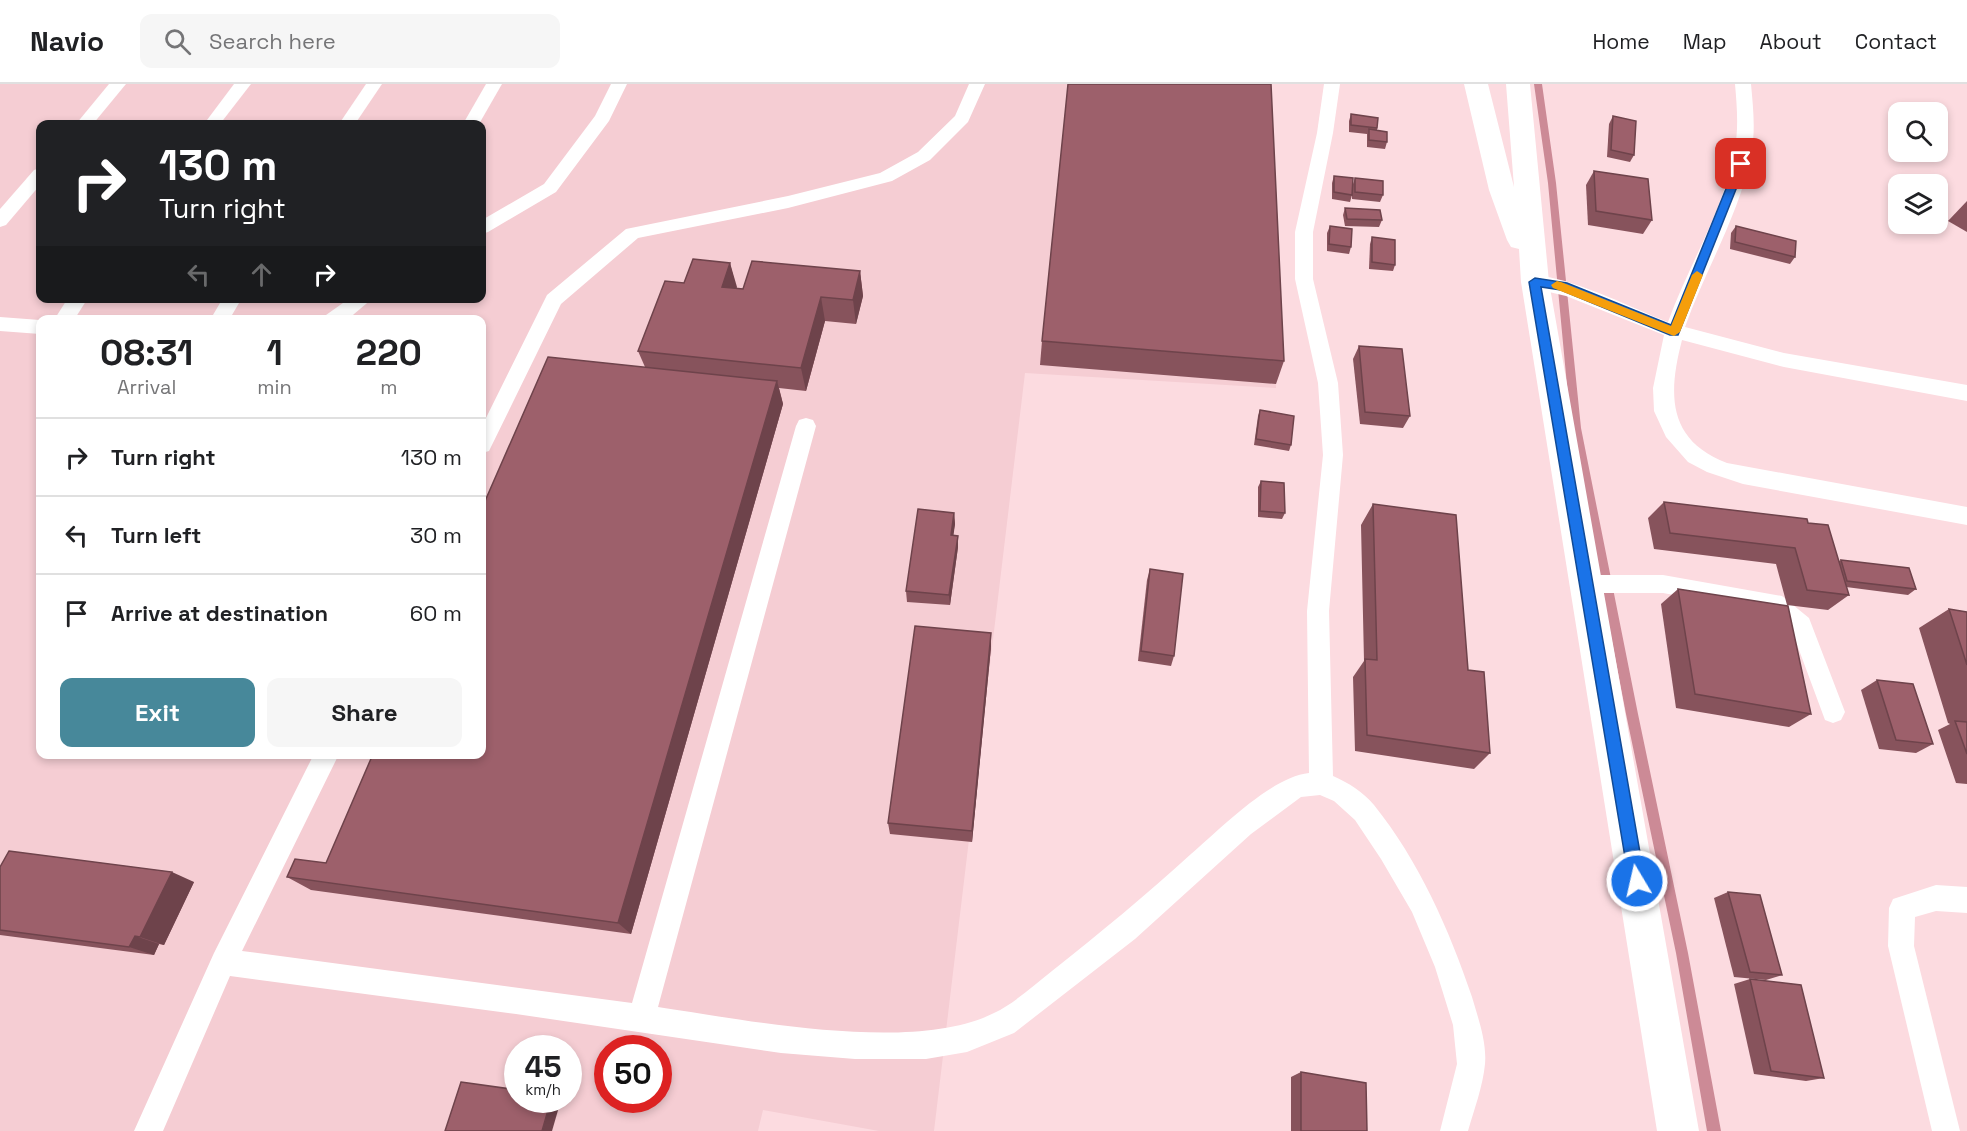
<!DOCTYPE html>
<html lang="en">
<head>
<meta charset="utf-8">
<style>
	body { margin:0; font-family:"Space Grotesk",sans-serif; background:#f6f6f6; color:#202124; height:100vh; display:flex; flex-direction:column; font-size:22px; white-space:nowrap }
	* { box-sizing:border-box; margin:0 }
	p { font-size:20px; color:#757577 }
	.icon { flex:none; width:33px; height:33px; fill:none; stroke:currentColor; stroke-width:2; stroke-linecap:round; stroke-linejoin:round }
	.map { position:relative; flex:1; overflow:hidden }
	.side { position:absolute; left:36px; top:231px; width:450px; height:444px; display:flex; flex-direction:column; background:#fff; border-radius:12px; box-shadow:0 3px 9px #0003 }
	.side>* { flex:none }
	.top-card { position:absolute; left:36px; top:36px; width:450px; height:183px; border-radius:12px; box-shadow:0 3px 9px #0003; background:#202124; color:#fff; overflow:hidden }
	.controls { position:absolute; left:1888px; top:18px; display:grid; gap:12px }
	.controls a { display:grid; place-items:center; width:60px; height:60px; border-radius:12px; background:#fff; box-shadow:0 3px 9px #0003; font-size:30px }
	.speed { position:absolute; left:504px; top:951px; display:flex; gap:12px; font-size:30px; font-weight:700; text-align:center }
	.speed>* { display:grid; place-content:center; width:78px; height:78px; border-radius:50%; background:#fff; box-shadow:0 3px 9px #0003; line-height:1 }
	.speed small { font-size:15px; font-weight:400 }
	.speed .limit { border:9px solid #d22; background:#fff; color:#111 }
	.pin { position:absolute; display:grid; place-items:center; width:51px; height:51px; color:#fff; margin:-26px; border-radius:12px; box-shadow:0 3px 9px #0006 }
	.me { position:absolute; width:66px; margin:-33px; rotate:351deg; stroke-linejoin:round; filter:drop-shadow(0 0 4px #0008) }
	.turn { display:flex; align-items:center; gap:21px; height:126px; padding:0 24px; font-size:27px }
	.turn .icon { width:78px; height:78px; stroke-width:2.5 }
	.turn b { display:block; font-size:42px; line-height:51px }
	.lanes { display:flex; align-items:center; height:57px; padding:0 24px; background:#0003; justify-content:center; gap:30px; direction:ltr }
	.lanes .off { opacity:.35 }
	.eta { display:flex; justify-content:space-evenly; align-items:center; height:102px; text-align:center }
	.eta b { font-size:36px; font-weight:800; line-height:42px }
	.cta { display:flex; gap:12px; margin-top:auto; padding:12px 24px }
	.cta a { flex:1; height:69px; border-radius:12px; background:#47889a; color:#fff; font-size:24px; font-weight:800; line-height:69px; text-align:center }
	.cta a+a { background:#f6f6f6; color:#202124 }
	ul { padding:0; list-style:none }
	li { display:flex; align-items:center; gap:18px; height:78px; padding:0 24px; border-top:2px solid #e0e0e0 }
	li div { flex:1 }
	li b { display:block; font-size:22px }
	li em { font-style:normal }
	header { display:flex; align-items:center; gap:36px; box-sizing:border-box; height:84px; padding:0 30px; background:#fff; border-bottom:2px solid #e0e0e0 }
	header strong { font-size:28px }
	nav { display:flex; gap:33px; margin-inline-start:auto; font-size:21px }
	.search { width:420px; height:54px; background:#f6f6f6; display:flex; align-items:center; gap:15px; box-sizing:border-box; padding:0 21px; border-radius:12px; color:#757577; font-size:22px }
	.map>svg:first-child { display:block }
	.built { fill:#f5cdd3; fill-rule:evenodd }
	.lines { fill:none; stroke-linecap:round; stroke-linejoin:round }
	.stream { fill:#cc8a96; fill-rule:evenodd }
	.service { fill:#fff; fill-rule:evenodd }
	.secondary { fill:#fff; fill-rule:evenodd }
	.wall { fill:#87535c }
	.shaded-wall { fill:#6e434b }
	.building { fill:#9d606b; stroke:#6e434b; stroke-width:1.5 }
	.route { fill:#1a73e8; stroke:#114b97; stroke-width:1.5 }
	.slow { fill:#f59e0b }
</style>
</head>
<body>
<header>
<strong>Navio</strong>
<div class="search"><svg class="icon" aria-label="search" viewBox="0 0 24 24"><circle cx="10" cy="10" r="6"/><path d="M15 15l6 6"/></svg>Search here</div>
<nav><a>Home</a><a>Map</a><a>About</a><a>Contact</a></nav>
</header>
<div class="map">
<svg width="1967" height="1047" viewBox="0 0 1967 1047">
	<rect width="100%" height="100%" fill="#fcdbe0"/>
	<!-- built -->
	<path class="built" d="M 0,0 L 1267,0 L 1276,304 L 1025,289 L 934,1047 L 879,1047 L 763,1026 L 758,1047 L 0,1047 ZM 40,40 L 482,40 L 482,214 L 40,214 ZM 40,236 L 482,236 L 482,670 L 40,670 ZM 518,964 L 568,964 L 568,1016 L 518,1016 ZM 608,964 L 658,964 L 658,1016 L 608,1016 Z"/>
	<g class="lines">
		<!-- stream -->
		<path class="stream" d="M 1534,0 L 1542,0 L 1556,99 L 1581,344 L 1638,630 L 1688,869 L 1721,1047 L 1707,1047 L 1676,869 L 1626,630 L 1571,344 L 1548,99 Z"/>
		<!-- service -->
		<g class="service">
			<path d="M 109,0 L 126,0 L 93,40 L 76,40 Z"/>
			<path d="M 234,0 L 251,0 L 220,40 L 204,40 Z"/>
			<path d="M 366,0 L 382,0 L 355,40 L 339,40 Z"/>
			<path d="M 486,0 L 502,0 L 479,40 L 463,40 Z"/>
			<path d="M 611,0 L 627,0 L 609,37 L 556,108 L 488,148 L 482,150 L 482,136 L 544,100 L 595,32 Z"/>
			<path d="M 969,0 L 985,0 L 968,38 L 930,76 L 892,97 L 788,124 L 638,154 L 561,220 L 489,367 L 482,369 L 482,342 L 547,211 L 626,145 L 788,112 L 880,89 L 918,68 L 955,32 Z"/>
			<path d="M 1324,0 L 1340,0 L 1333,49 L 1313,148 L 1313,195 L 1338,299 L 1343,371 L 1329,527 L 1333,692 C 1349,699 1363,708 1374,721 C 1419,777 1449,845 1472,913 C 1478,934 1487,958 1485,980 C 1483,1002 1474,1026 1468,1047 L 1440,1047 L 1457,980 L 1453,941 L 1435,883 L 1412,828 L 1381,775 L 1355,736 L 1334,717 L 1320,711 L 1301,713 L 1251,750 L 1135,855 L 1014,949 L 967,968 L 926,975 L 855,975 L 781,969 L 516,930 L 230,892 L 163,1047 L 134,1047 L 214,869 L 314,670 L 339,670 L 242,867 L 632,919 L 796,342 L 799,336 L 806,334 L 813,336 L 816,342 L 658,923 C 746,936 914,970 994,929 C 1015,919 1034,901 1052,887 C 1100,849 1146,811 1191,770 C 1220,745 1271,693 1309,689 L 1307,527 L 1323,371 L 1318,299 L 1295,195 L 1295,148 L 1317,49 Z"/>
			<path d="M 1735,0 L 1751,0 C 1753,23 1756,47 1751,70 C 1740,130 1705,186 1685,243 L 1784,269 L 1967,301 L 1967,317 L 1784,283 L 1682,256 C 1668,310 1667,356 1727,379 L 1967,423 L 1967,441 L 1743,400 L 1707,388 L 1688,378 L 1666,353 L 1654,327 L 1653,304 L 1664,251 L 1566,212 L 1528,203 L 1526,198 L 1528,193 C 1556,185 1638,227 1668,238 C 1688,182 1723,128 1734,69 C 1739,47 1737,23 1735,0 Z"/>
			<path d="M 40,84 L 40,101 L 6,141 L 0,143 L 0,125 L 34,86 Z"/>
			<path d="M 68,214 L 88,214 L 74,236 L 54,236 Z"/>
			<path d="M 223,214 L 242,214 L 229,236 L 210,236 Z"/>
			<path d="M 350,214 L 373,214 L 347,236 L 324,236 L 326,231 Z"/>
			<path d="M 0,233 L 40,236 L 40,250 L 0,247 Z"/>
			<path d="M 1587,491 L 1663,491 L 1782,512 L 1809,534 L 1845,628 L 1841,636 L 1833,639 L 1825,636 L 1792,547 L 1768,528 L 1663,509 L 1587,509 L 1579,507 L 1576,500 L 1579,493 Z"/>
			<path d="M 1936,801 L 1967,803 L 1967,829 L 1936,827 L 1915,833 L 1914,862 L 1960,1047 L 1932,1047 L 1888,862 L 1889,824 L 1893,815 Z"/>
		</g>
		<!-- secondary -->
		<path class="secondary" d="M 1464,0 L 1488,0 L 1514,103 L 1506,0 L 1530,0 L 1549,198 L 1699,1047 L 1657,1047 L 1521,198 L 1519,165 L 1511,163 L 1507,156 L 1489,106 Z"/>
	</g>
	<!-- wall -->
	<g class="wall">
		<path d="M 1351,30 L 1377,44 L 1377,46 L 1387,58 L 1385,65 L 1367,63 L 1367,50 L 1349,48 L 1349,37 Z"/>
		<path d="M 1613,32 L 1634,71 L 1630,78 L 1607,73 L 1609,40 Z"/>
		<path d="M 1594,87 L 1652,136 L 1643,150 L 1588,141 L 1586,101 Z"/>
		<path d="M 1334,92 L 1353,100 L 1355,94 L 1383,111 L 1380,118 L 1352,115 L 1352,111 L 1350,118 L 1332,115 L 1332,99 Z"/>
		<path d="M 1967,117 L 1967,148 L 1948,137 Z"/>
		<path d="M 1345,124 L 1382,136 L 1379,143 L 1345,142 L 1343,131 Z"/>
		<path d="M 1330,142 L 1351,163 L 1349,170 L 1327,167 L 1327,149 Z"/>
		<path d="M 1736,142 L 1795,173 L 1790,180 L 1730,165 L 1731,149 Z"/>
		<path d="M 1372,153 L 1395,181 L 1393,187 L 1369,185 L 1370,160 Z"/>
		<path d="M 730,179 L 736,204 L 743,205 L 860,187 L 863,212 L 856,240 L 825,237 L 806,307 L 779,304 L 783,320 L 631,850 L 311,806 L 287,793 L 326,779 L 645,283 L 638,267 L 684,199 Z"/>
		<path d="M 1042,257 L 1284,277 L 1276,300 L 1040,281 Z"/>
		<path d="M 1359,262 L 1410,332 L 1403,344 L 1360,340 L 1353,275 Z"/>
		<path d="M 1260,326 L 1291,361 L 1289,367 L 1254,361 L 1258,332 Z"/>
		<path d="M 1261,397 L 1285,429 L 1282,435 L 1258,433 L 1258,403 Z"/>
		<path d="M 1664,418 L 1808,439 L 1839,477 L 1841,476 L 1916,505 L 1908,511 L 1846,503 L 1849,511 L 1828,526 L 1787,521 L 1776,480 L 1654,465 L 1648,434 Z"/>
		<path d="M 1373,420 L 1468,586 L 1490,669 L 1474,685 L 1355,667 L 1353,593 L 1364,577 L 1361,441 Z"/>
		<path d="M 954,429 L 955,440 L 953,451 L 958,463 L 950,521 L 907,518 L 906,507 Z"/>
		<path d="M 1150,485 L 1174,572 L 1171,582 L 1138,577 L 1147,496 Z"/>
		<path d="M 1678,505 L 1811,630 L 1789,643 L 1676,624 L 1661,520 Z"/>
		<path d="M 1949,525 L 1967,528 L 1967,700 L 1956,699 L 1938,646 L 1950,640 L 1948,639 L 1919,544 Z"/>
		<path d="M 991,563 L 972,758 L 890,750 L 888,739 Z"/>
		<path d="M 1877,596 L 1933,660 L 1916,669 L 1879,665 L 1861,606 Z"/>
		<path d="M 0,783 L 194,798 L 164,861 L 159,860 L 154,871 L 0,851 Z"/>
		<path d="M 1728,808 L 1782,891 L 1766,896 L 1734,893 L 1714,814 Z"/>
		<path d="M 1750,895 L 1824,994 L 1806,997 L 1754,990 L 1734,900 Z"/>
		<path d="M 1301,988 L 1367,1047 L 1291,1047 L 1291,993 Z"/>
	</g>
	<!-- shaded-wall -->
	<g class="shaded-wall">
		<path d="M 730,179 L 737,203 L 729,227 L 722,203 Z"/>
		<path d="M 860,187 L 863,212 L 856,240 L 853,216 Z"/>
		<path d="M 821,213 L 825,237 L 806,307 L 801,284 Z"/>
		<path d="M 777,297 L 783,320 L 631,850 L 618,839 Z"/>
		<path d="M 954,429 L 955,440 L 952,462 L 951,451 Z"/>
		<path d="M 958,452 L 958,463 L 950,521 L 949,511 Z"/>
		<path d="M 991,549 L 991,563 L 972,758 L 972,747 Z"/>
		<path d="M 172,788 L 194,798 L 164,861 L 140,853 Z"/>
		<path d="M 135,852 L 159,860 L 154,871 L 129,863 Z"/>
		<path d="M 551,1016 L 561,1016 L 552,1047 L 542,1047 Z"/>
	</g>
	<!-- building -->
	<g class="building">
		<path d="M 1068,0 L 1271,0 L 1284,277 L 1042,257 Z"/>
		<path d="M 1351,30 L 1378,34 L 1377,44 L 1351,41 Z"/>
		<path d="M 1613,32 L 1636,37 L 1634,71 L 1611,66 Z"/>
		<path d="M 1369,45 L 1387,48 L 1387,58 L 1369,56 Z"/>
		<path d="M 1594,87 L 1648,95 L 1652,136 L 1596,127 Z"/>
		<path d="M 1334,92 L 1353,94 L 1352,111 L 1334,108 Z"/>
		<path d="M 1355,94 L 1383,97 L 1383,111 L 1355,108 Z"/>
		<path d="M 1345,124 L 1380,126 L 1382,136 L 1347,135 Z"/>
		<path d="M 1330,142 L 1352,145 L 1351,163 L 1329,160 Z"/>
		<path d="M 1736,142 L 1796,157 L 1795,173 L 1735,158 Z"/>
		<path d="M 1372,153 L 1395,156 L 1395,181 L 1372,178 Z"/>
		<path d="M 693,175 L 730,179 L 722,203 L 743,205 L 752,177 L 860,187 L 853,216 L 821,213 L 801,284 L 638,267 L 665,197 L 684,199 Z"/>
		<path d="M 1359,262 L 1402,265 L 1410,332 L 1365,328 Z"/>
		<path d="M 548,273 L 777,297 L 618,839 L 287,793 L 295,775 L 326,779 L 373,670 L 482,670 L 482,424 Z"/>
		<path d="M 1260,326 L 1294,332 L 1291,361 L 1256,355 Z"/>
		<path d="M 1261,397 L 1284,399 L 1285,429 L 1260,427 Z"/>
		<path d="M 1664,418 L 1807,435 L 1808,439 L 1828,441 L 1849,511 L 1807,506 L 1795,464 L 1670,449 Z"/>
		<path d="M 1373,420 L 1456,431 L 1468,586 L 1484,588 L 1490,669 L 1367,651 L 1365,575 L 1377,576 Z"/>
		<path d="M 918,425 L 954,429 L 951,451 L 958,452 L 949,511 L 906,507 Z"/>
		<path d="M 1841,476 L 1909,484 L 1916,505 L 1847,497 Z"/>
		<path d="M 1150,485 L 1183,490 L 1174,572 L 1141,567 Z"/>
		<path d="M 1678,505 L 1788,522 L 1811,630 L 1695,610 Z"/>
		<path d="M 1949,525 L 1967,528 L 1967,581 Z"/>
		<path d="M 915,542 L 991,549 L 972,747 L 888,739 Z"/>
		<path d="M 1877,596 L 1913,600 L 1933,660 L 1896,656 Z"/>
		<path d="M 1955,637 L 1967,638 L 1967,670 Z"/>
		<path d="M 9,767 L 172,788 L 140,853 L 135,852 L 129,863 L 0,846 L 0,783 Z"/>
		<path d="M 1728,808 L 1760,811 L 1782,891 L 1750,888 Z"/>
		<path d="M 1750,895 L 1801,901 L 1824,994 L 1771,987 Z"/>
		<path d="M 1301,988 L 1366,999 L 1367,1047 L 1301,1047 Z"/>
		<path d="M 461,998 L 518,1006 L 518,1016 L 551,1016 L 542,1047 L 445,1047 Z"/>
	</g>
	<!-- route -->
	<path class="route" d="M 1741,77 L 1746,80 L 1678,251 L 1670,251 L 1561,206 L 1541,203 L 1645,797 L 1642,802 L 1637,805 L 1631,802 L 1629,797 L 1529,198 L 1535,194 L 1567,199 L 1671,241 L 1736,80 Z"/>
	<!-- slow -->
	<path class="slow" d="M 1697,187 L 1703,191 L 1680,248 L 1674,252 L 1553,204 L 1551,201 L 1557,197 L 1561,198 L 1671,242 L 1692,191 Z"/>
</svg>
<div class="controls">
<a><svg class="icon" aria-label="search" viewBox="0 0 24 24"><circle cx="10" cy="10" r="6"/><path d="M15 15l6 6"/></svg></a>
<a><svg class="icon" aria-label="layers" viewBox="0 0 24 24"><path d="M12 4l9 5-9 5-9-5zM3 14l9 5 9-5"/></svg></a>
</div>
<div class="speed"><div>45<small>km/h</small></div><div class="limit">50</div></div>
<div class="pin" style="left:1741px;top:80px;background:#d93025"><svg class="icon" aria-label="arrive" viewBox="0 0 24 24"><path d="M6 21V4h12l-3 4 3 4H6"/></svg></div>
<svg class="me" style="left:1637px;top:797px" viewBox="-20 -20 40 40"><circle r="17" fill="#1a73e8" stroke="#fff" stroke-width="3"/><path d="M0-11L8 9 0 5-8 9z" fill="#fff"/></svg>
<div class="top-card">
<div class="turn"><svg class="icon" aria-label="right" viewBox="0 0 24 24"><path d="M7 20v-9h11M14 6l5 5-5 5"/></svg><div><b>130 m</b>Turn right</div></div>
<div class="lanes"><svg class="icon off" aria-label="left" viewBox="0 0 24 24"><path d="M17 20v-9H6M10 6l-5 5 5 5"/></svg><svg class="icon off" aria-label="ahead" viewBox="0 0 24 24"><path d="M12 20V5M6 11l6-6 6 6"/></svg><svg class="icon" aria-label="right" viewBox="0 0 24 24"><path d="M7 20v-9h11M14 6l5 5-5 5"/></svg></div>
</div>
<section class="side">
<div class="eta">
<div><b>08:31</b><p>Arrival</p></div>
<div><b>1</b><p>min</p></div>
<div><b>220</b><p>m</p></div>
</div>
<ul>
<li><svg class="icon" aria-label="right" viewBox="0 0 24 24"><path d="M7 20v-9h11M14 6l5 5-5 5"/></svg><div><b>Turn right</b></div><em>130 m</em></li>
<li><svg class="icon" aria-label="left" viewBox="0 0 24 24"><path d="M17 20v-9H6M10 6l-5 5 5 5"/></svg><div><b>Turn left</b></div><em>30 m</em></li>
<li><svg class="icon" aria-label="arrive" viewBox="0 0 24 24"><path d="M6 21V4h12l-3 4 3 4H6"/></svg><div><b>Arrive at destination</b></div><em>60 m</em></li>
</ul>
<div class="cta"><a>Exit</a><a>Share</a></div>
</section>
</div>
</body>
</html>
